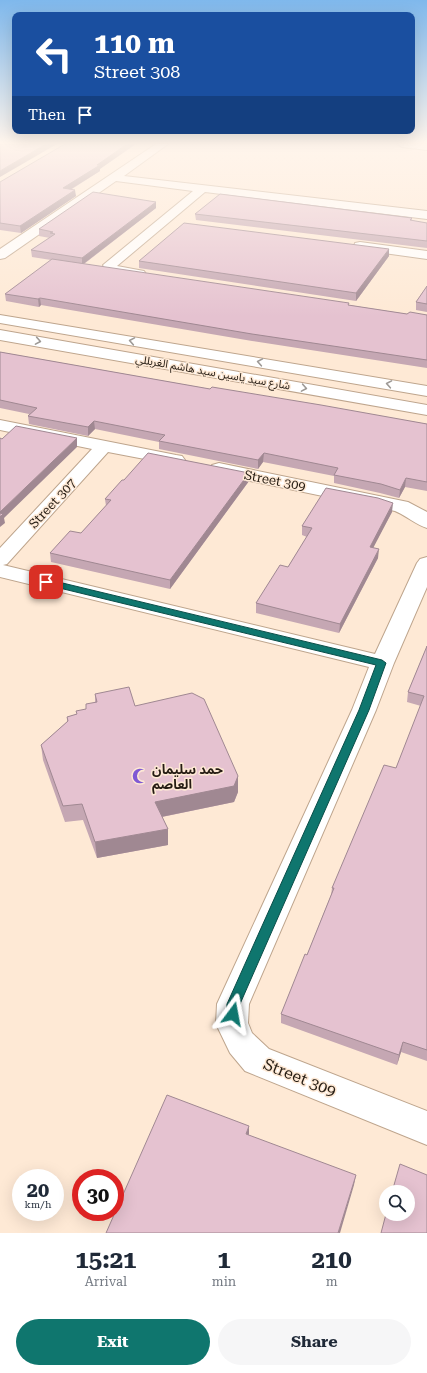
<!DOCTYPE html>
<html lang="en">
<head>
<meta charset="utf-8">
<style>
	body { margin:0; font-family:"Roboto Serif","Noto Sans Arabic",serif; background:#f6f6f7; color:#1f2937; height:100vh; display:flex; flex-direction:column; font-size:15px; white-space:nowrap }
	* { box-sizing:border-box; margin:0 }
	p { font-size:13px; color:#747a83 }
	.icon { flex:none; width:22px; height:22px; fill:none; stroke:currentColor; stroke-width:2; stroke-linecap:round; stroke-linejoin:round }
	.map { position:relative; height:1233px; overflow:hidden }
	.side { display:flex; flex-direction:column; background:#fff; flex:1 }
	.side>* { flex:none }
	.banner { position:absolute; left:12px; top:12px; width:403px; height:122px; border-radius:8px; box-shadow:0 4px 16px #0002; background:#1a4fa0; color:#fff; overflow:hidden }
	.buttons { position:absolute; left:379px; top:1185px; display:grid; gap:8px }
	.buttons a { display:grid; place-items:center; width:36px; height:36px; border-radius:50%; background:#fff; box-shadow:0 4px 16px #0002; font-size:20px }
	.speed { position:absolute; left:12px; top:1169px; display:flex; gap:8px; font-size:20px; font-weight:700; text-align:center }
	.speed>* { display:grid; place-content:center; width:52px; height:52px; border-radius:50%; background:#fff; box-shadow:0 4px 16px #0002; line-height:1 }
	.speed small { font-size:10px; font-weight:400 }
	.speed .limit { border:6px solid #d22; background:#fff; color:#111 }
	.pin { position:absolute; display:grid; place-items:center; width:34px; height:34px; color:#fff; margin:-17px; border-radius:8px; box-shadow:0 2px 6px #0006 }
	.me { position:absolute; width:44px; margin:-22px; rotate:13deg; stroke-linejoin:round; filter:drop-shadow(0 0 3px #0008) }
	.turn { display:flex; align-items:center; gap:14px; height:84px; padding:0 16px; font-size:18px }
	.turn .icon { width:52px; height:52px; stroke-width:2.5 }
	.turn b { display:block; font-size:28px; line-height:34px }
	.then { display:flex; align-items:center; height:38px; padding:0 16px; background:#0003; gap:8px; font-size:15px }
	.eta { display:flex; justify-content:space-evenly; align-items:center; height:68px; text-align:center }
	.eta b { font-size:24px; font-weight:700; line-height:28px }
	.button { display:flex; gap:8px; margin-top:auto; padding:8px 16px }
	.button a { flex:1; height:46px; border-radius:24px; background:#0f766e; color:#fff; font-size:16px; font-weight:700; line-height:46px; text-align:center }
	.button a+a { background:#f6f6f7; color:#1f2937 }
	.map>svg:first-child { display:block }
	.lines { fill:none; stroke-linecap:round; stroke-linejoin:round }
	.minor-casing { stroke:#bea58d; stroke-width:2 }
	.tertiary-casing { stroke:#bea58d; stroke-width:2 }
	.minor { fill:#fff; fill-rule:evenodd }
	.tertiary { fill:#fff; fill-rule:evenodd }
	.wall { fill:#c5a7b3 }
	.shaded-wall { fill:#a08892 }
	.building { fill:#e5c2d0; stroke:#a08892 }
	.oneway { stroke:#9d9995 }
	.route { fill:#0f766e; stroke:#0a4d48 }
	.labels { text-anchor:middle; stroke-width:3; stroke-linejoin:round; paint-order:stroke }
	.far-street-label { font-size:11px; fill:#251c13; stroke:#fee9d5 }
	.street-label { font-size:13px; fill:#251c13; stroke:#fee9d5 }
	.poi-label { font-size:13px; font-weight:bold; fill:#251c13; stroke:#fee9d5; text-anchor:start }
	.near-street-label { font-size:16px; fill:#251c13; stroke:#fee9d5 }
</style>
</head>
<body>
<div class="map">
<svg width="427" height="1233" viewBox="0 0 427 1233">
	<rect width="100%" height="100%" fill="#fee9d5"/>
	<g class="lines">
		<defs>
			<g id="minor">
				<path d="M 156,144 L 168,144 L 124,176 L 427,211 L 427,219 L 205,192 L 117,266 L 144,271 L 146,274 L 144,277 L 139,278 L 107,272 L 103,265 L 193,191 L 116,181 L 5,258 L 0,259 L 0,249 Z"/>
				<path d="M 397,144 L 427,144 L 427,150 L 402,147 Z"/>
				<path d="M 360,242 L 427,251 L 427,259 L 355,249 L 354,246 L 355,243 Z"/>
				<path d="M 0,420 L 176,455 L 182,456 L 185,460 L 182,464 L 176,465 L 108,452 L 7,564 L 3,565 L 375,654 L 417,563 L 420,559 L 427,557 L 427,587 L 394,663 L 376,710 L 249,1004 L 248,1023 L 252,1033 L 269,1049 L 427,1111 L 427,1145 L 245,1071 L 230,1053 L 216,1024 L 217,1004 L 352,710 L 369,667 L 0,577 L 0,548 L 92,449 L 0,430 Z"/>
				<path d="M 219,463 L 408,502 L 427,512 L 427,528 C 418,526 405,515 395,511 L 212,473 L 210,469 L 212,465 Z"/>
			</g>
			<g id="tertiary">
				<path d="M 0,315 L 427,386 L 427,396 L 0,323 Z"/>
				<path d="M 0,330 L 427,405 L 427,415 L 0,340 Z"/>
			</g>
		</defs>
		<!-- minor casing -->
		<use href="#minor" class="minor-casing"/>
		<!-- tertiary casing -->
		<use href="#tertiary" class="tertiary-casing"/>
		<!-- minor -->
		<use href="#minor" class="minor"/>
		<!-- tertiary -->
		<use href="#tertiary" class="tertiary"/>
	</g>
	<!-- wall -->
	<g class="wall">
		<path d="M 100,169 L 100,171 L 72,189 L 76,196 L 21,233 L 0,230 L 0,182 Z"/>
		<path d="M 156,202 L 156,208 L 84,264 L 407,314 L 427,315 L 427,368 L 252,341 L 41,305 L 39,307 L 6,301 L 5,294 L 51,260 L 32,257 L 31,250 L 50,238 L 39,236 L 39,229 Z"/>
		<path d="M 195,214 L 412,218 L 412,221 L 427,223 L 427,248 L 196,220 Z"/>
		<path d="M 389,256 L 356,301 L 139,268 L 139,261 Z"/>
		<path d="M 427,286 L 427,312 L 416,310 L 416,302 Z"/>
		<path d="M 0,352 L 210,389 L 427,424 L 427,491 L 405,487 L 399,498 L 380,493 L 334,483 L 334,476 L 263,462 L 258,469 L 159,449 L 159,442 L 95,429 L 88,436 L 29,424 L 28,416 L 29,414 L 0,408 Z"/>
		<path d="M 249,481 L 170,589 L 51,562 L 50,553 L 81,533 L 106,506 L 105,499 Z"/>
		<path d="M 392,512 L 373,547 L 378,558 L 339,633 L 256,613 L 256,603 L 288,567 L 307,537 L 302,535 L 302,526 Z"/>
		<path d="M 427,646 L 427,1061 L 401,1052 L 397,1065 L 281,1023 L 281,1014 L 307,955 L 331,895 L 332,888 L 396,768 L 421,706 L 407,702 L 408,692 Z"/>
		<path d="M 95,694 L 135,706 L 238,776 L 238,792 L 234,802 L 162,817 L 168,829 L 168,845 L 97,858 L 83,820 L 65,822 L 43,760 L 41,745 L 67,722 L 67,717 L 77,714 L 86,709 L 95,702 Z"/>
	</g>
	<!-- shaded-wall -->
	<g class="shaded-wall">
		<path d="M 46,144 L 57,144 L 0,177 L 0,171 Z"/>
		<path d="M 127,144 L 136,144 L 100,169 L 100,171 L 63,194 L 63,188 Z"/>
		<path d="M 75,190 L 76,196 L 21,233 L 20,226 Z"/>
		<path d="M 156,202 L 156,208 L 82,265 L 82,258 Z"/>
		<path d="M 389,249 L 389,256 L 356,301 L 356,293 Z"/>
		<path d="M 40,298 L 41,305 L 39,307 L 38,299 Z"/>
		<path d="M 94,421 L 95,429 L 88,436 L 88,427 Z"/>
		<path d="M 77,438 L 77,447 L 4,518 L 5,523 L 0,527 L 0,512 Z"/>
		<path d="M 264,453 L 263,462 L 258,469 L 258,460 Z"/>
		<path d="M 249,473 L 249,481 L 170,589 L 170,580 Z"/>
		<path d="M 406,478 L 405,487 L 399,498 L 400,490 Z"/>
		<path d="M 393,503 L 392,512 L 369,556 L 370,547 Z"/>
		<path d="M 379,549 L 378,558 L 339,633 L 340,624 Z"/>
		<path d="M 238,776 L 238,792 L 234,802 L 156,818 L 155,802 Z"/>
		<path d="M 168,829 L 168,845 L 97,858 L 95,842 Z"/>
		<path d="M 403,1042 L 401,1052 L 397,1065 L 399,1055 Z"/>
		<path d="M 249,1126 L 249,1135 L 246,1134 Z"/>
		<path d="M 356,1175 L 354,1185 L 340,1233 L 338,1233 Z"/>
	</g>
	<!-- building -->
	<g class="building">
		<path d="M 0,144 L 46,144 L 0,171 Z"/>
		<path d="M 65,144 L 127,144 L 97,165 L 100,165 L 63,188 L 75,190 L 20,226 L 0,223 L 0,182 Z"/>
		<path d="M 93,192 L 156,202 L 82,258 L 31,250 L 55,234 L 50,233 L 53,232 L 39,229 Z"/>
		<path d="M 220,194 L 412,218 L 410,220 L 427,223 L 427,241 L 195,214 Z"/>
		<path d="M 184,223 L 389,249 L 356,293 L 139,261 Z"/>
		<path d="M 52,259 L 349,303 L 348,305 L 407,314 L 410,312 L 427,315 L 427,360 L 252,334 L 40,298 L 38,299 L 5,294 Z"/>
		<path d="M 427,286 L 427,304 L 416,302 Z"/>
		<path d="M 0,352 L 210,389 L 212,387 L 321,405 L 427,424 L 427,482 L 406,478 L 400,490 L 381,484 L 334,475 L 338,468 L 264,453 L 258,460 L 159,441 L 165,435 L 94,421 L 88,427 L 28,416 L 37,408 L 0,400 Z"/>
		<path d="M 16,426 L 77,438 L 0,512 L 0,438 L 2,439 Z"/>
		<path d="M 148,453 L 249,473 L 170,580 L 50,553 L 70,531 L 81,533 L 111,500 L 105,499 L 122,480 L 124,480 Z"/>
		<path d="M 326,488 L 378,498 L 393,503 L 370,547 L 379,549 L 340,624 L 256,603 L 280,565 L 288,567 L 312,528 L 302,526 Z"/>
		<path d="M 0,513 L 3,514 L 0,517 Z"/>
		<path d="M 427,646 L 427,1050 L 403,1042 L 399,1055 L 281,1014 L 305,954 L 307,955 L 334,888 L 332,888 L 384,765 L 396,768 L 424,696 L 408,692 Z"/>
		<path d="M 129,687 L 135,706 L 192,693 L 204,699 L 238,776 L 234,786 L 155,802 L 168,829 L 95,842 L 82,804 L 63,806 L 41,745 L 68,721 L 67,717 L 77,714 L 76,711 L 86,709 L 86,704 L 97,702 L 95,694 Z"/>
		<path d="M 167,1095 L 249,1126 L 246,1134 L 356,1175 L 338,1233 L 106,1233 Z"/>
		<path d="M 400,1164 L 427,1175 L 427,1233 L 381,1233 L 386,1214 L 408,1214 L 408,1192 L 392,1192 Z"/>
	</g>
	<!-- one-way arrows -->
	<defs><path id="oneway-chevron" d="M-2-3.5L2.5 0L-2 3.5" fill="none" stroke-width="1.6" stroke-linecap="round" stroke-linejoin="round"/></defs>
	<g class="oneway">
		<use href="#oneway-chevron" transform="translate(38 341) rotate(10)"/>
		<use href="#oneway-chevron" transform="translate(132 341) rotate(-170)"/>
		<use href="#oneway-chevron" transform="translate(260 362) rotate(-170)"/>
		<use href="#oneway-chevron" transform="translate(389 384) rotate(-170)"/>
		<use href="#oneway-chevron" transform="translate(304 388) rotate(10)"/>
	</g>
	<!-- sky -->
	<linearGradient id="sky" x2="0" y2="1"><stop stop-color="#7fb8ec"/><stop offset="0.45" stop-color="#fff5ec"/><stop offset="1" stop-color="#fff5ec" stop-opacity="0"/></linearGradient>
	<rect width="427" height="317" fill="url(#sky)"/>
	<!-- route -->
	<path class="route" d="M 46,579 L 382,660 L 386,663 L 369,710 L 240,1004 L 239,1014 L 237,1018 L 233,1020 L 228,1018 L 226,1014 L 227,1004 L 359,710 L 376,665 L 43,584 L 42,582 L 43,580 Z"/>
	<!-- icons -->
	<defs>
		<symbol id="mosque-bare" viewBox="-9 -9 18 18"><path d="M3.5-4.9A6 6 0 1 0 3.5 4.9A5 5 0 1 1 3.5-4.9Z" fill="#805ad4" stroke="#fee9d5" stroke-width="2.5" paint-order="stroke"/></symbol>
	</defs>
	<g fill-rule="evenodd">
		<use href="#mosque-bare" x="129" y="765" width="22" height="22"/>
	</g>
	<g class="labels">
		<!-- far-street labels -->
		<g class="far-street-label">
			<text transform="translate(213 372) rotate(10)" y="4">شارع سيد ياسين سيد هاشم الغربللي</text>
		</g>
		<!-- street labels -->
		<g class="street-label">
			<text transform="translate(275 480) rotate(11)" y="5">Street 309</text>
			<text transform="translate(52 503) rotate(-47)" y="5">Street 307</text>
		</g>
		<!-- poi labels -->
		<g class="poi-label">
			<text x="152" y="774">حمد سليمان<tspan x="152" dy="15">العاصم</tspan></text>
		</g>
		<!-- near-street labels -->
		<g class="near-street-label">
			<text transform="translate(300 1077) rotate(22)" y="6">Street 309</text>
		</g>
	</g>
</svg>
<div class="buttons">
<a><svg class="icon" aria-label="search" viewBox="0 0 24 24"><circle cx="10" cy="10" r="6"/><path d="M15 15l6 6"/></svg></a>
</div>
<div class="speed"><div>20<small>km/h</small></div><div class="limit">30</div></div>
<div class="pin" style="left:46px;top:582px;background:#d93025"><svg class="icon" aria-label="arrive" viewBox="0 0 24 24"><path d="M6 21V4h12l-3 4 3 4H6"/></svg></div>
<svg class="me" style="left:233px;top:1014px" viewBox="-20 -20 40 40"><path d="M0-17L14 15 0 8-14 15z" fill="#0f766e" stroke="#fff" stroke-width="4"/></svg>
<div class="banner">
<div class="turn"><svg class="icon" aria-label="left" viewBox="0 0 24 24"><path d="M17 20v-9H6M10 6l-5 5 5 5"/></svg><div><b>110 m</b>Street 308</div></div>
<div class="then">Then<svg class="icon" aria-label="arrive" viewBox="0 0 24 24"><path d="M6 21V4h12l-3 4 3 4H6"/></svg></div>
</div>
</div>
<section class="side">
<div class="eta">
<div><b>15:21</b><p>Arrival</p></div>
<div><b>1</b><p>min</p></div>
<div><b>210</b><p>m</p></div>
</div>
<div class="button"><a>Exit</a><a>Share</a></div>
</section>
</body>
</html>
